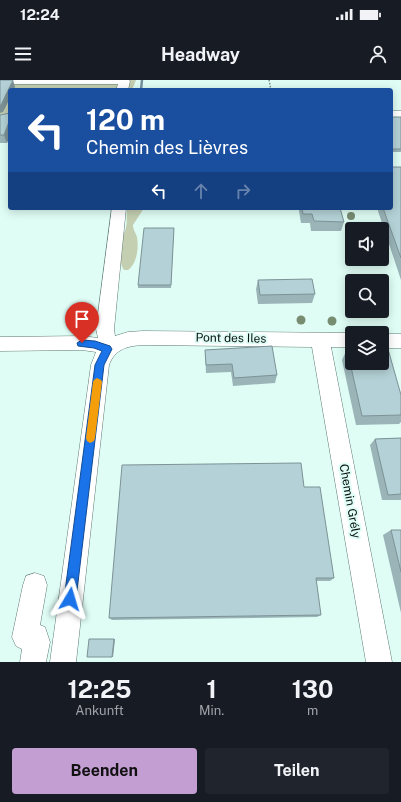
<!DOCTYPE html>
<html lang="de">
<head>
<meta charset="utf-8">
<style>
	body { margin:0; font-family:"Public Sans",sans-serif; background:#20242c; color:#f1f3f6; height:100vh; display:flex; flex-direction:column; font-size:15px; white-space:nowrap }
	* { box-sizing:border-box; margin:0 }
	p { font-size:13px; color:#9ea1a6 }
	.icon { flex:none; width:22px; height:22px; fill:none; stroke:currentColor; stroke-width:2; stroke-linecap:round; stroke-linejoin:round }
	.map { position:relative; height:582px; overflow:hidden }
	.side { display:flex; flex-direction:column; background:#171b24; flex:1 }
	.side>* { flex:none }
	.hud { position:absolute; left:8px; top:8px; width:385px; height:122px; border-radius:4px; box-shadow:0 2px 10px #0003; background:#1a4fa0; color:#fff; overflow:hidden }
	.fabs { position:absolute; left:345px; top:142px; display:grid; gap:8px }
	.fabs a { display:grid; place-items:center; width:44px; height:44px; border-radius:4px; background:#171b24; box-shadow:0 2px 10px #0003; font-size:20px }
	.pin { position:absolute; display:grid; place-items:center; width:34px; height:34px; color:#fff; margin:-41px -17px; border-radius:50% 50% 50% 0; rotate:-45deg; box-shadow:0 0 4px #0007 }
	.pin .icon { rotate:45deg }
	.me { position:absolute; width:44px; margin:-22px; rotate:7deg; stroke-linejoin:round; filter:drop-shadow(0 0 3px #0008) }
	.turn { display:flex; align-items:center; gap:14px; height:84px; padding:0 12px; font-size:18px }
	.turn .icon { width:52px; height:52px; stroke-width:2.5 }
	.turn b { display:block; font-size:28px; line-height:34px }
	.lanes { display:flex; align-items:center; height:38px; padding:0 12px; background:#0003; justify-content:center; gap:20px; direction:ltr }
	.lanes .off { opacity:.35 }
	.eta { display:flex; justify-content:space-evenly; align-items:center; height:68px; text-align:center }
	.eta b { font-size:24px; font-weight:700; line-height:28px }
	.primary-button { display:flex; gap:8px; margin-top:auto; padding:8px 12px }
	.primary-button a { flex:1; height:46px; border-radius:4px; background:#c39ed2; color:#111; font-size:16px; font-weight:700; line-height:46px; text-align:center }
	.primary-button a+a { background:#20242c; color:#f1f3f6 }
	.status { display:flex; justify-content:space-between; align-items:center; height:28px; padding:0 20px; background:#171b24; direction:ltr }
	.status svg { height:11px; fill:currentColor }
	header { display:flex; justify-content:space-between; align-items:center; height:52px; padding:0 12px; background:#171b24; font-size:18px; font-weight:700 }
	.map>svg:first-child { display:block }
	.green { fill:#c4cfb1 }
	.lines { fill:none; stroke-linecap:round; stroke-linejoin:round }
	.stream { stroke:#73909e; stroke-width:2.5 }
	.minor-casing { stroke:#5e7973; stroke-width:1 }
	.path { stroke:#798e88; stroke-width:1.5; stroke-dasharray:1.5 1.5; stroke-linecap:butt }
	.minor { fill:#fff; fill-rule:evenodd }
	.tree { fill:#788c72 }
	.wall { fill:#9ab4b8 }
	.shaded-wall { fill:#7d9296 }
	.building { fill:#b3d1d6; stroke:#7d9296 }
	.route { fill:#1a73e8; stroke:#114b97 }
	.slow { fill:#f59e0b }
	.labels { text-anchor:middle; stroke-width:4; stroke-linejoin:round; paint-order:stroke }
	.street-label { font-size:12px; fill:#091311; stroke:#dffdf5 }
</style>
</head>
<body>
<div class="status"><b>12:24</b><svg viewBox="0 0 49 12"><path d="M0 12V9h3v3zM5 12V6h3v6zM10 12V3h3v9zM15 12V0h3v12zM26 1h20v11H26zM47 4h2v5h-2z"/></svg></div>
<header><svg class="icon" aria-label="menu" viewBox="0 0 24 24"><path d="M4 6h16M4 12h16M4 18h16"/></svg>Headway<svg class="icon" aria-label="person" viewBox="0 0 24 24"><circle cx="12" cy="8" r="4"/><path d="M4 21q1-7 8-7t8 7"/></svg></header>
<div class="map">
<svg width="401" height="582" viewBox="0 0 401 582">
	<rect width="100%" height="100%" fill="#dffdf5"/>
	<!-- green -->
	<g class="green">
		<path d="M 0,0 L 136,0 L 132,10 L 10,10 L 10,37 L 0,37 Z"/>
		<path d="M 127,128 L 144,128 L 133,145 C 133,150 136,153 137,157 C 139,167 137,184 128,190 L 124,190 C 120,184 116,168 118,161 C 119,157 123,154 125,151 C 128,143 126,136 127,128 Z"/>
	</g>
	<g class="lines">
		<!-- stream -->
		<path class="stream" d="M 141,10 L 142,0"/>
		<defs>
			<g id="minor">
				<path d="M 0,0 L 129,0 L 130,1 L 128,10 L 116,10 L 118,4 L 0,4 Z"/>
				<rect x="391" y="31" width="10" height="8"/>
				<path d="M 112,128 L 126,128 L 114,249 L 115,256 L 128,252 L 143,251 L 353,253 L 352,267 L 331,267 L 392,582 L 366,582 L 312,267 L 143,265 C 127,266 115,269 109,285 L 76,582 L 50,582 L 91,285 L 96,272 L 82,270 L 0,271 L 0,257 L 82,256 L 98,258 L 96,249 Z"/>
				<rect x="382" y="254" width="19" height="14"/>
				<path d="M 35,493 L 44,496 L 47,505 L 40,545 L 45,547 L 50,562 L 46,582 L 20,582 L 22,569 L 16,566 L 12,557 L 23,505 L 26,496 Z"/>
			</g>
		</defs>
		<!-- minor casing -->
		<use href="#minor" class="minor-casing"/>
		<!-- path -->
		<path class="path" d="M 269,0 L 271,10"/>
		<!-- minor -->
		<use href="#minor" class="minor"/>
	</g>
	<!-- trees -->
	<g class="tree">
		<circle cx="351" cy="136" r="4"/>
		<circle cx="301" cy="240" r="4.5"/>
		<circle cx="332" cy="241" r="4.5"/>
	</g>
	<!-- wall -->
	<g class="wall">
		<path d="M 10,33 L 10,55 L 7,63 L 0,63 L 0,35 Z"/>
		<rect x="391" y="37" width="10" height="35"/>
		<path d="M 401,87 L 401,200 L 377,128 L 391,128 Z"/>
		<path d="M 299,128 L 340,128 L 344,142 L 341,151 L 311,151 L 310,143 L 301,143 L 299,131 Z"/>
		<path d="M 174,148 L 171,208 L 138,208 L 138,205 Z"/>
		<path d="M 258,200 L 315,214 L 312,223 L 258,224 L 256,209 Z"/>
		<path d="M 347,269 L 401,315 L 401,342 L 399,344 L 356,345 L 342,280 Z"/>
		<path d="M 205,270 L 277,295 L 275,303 L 233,306 L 231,292 L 206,293 Z"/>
		<path d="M 401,358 L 401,420 L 382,420 L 370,365 L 375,359 Z"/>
		<path d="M 304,407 L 334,498 L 330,501 L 316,501 L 321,535 L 317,537 L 112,540 L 109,538 Z"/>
		<path d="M 391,450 L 401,450 L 401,533 L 383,455 Z"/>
	</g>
	<!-- shaded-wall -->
	<g class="shaded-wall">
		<path d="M 13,0 L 15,7 L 14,10 L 10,10 L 10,18 L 3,32 L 0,33 L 0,25 Z"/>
		<path d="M 10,39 L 10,55 L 7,63 L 4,55 Z"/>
		<path d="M 114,559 L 115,559 L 113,577 L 112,577 Z"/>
	</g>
	<!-- building -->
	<g class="building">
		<path d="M 0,0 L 13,0 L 1,25 L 0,25 Z"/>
		<path d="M 10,33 L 10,39 L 4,55 L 0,55 L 0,35 Z"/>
		<rect x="391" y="37" width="10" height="32"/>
		<path d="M 391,87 L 401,87 L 401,178 L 383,128 L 391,128 Z"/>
		<path d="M 302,128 L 340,128 L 344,142 L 314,141 L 312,134 L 303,134 Z"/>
		<path d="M 144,148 L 174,148 L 171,205 L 138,205 Z"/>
		<path d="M 312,199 L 315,214 L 260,215 L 258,200 Z"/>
		<path d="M 272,266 L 277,295 L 234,298 L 232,284 L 206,285 L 205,270 Z"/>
		<path d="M 347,269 L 352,269 L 352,283 L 382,283 L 382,269 L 388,269 L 401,315 L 401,335 L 362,336 Z"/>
		<path d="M 401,358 L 401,414 L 388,415 L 375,359 Z"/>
		<path d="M 301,383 L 304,407 L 320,407 L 334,498 L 316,498 L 321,535 L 109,538 L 122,385 Z"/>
		<path d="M 391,450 L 401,450 L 401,492 Z"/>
		<path d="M 89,559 L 114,559 L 112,577 L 87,577 Z"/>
	</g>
	<!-- route -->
	<path class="route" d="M 82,260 L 95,261 L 110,266 L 112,269 L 104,285 L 76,519 L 75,524 L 70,525 L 66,524 L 64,519 L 95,285 L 102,271 L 94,268 L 78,266 L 77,263 Z"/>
	<!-- slow -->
	<path class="slow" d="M 97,298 L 101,300 L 102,302 L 95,358 L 94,361 L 90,363 L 87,361 L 86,358 L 93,302 L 94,300 Z"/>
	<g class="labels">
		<!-- street labels -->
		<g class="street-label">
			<text transform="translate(231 258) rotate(1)" y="4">Pont des Iles</text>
			<text transform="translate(350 421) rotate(80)" y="4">Chemin Grély</text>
		</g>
	</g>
</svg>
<div class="fabs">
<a><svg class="icon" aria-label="sound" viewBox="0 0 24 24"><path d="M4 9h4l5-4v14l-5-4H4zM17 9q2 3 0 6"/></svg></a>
<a><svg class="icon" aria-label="search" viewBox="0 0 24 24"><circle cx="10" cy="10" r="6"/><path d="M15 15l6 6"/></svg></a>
<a><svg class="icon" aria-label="layers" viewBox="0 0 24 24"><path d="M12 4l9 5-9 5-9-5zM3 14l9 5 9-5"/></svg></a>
</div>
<div class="pin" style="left:82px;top:263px;background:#d93025"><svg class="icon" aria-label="arrive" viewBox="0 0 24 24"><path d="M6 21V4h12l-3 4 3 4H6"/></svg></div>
<svg class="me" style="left:70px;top:519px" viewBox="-20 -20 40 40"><path d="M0-17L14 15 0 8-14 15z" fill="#1a73e8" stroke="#fff" stroke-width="4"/></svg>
<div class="hud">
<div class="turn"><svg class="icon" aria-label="left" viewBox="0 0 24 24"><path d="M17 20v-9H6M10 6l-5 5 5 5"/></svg><div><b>120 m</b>Chemin des Lièvres</div></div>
<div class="lanes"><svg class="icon" aria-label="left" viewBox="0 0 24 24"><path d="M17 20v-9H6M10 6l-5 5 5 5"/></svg><svg class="icon off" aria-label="ahead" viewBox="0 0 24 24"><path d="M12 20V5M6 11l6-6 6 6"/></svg><svg class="icon off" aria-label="right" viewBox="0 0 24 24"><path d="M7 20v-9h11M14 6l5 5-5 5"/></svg></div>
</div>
</div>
<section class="side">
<div class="eta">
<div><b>12:25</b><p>Ankunft</p></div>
<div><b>1</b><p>Min.</p></div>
<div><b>130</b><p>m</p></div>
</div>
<div class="primary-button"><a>Beenden</a><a>Teilen</a></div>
</section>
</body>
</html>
